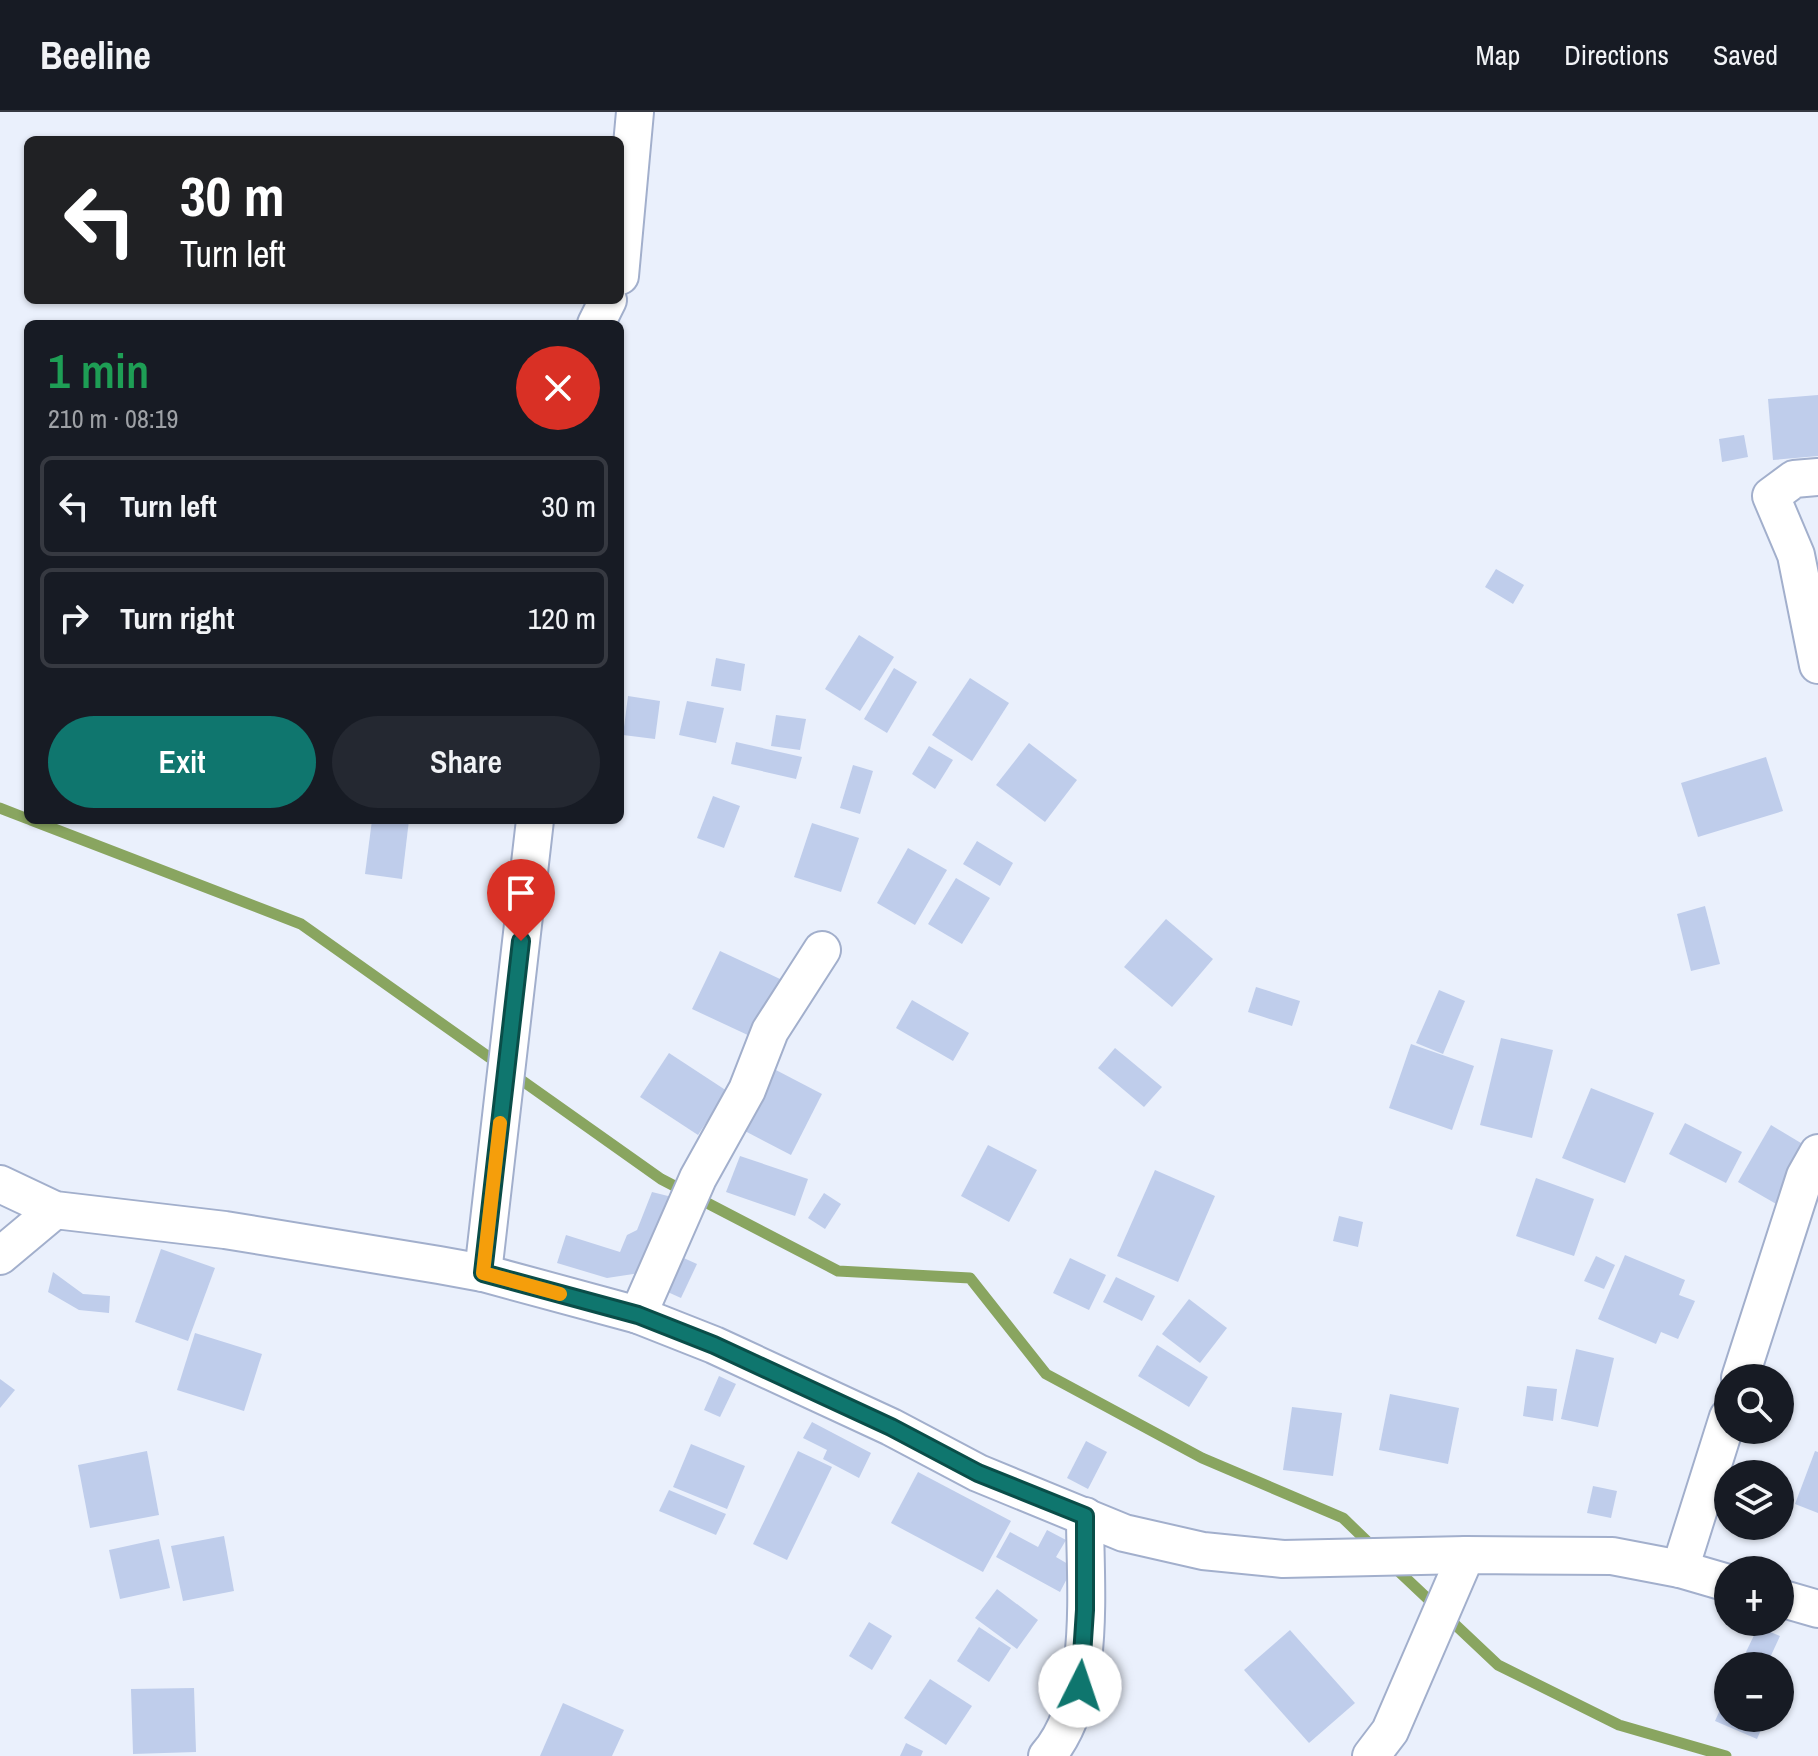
<!DOCTYPE html>
<html lang="en">
<head>
<meta charset="utf-8">
<style>
	body { margin:0; font-family:"Archivo Narrow",sans-serif; background:#242831; color:#f1f3f6; height:100vh; display:flex; flex-direction:column; font-size:30px; white-space:nowrap }
	* { box-sizing:border-box; margin:0 }
	p { font-size:26px; color:#9ea1a6 }
	.icon { flex:none; width:44px; height:44px; fill:none; stroke:currentColor; stroke-width:2; stroke-linecap:round; stroke-linejoin:round }
	.map { position:relative; flex:1; overflow:hidden }
	.drawer { position:absolute; left:24px; top:208px; width:600px; height:504px; display:flex; flex-direction:column; background:#171b24; border-radius:12px; box-shadow:0 2px 6px #0004 }
	.drawer>* { flex:none }
	.top-card { position:absolute; left:24px; top:24px; width:600px; height:168px; border-radius:12px; box-shadow:0 2px 6px #0004; background:#202124; color:#fff; overflow:hidden }
	.tools { position:absolute; left:1714px; top:1252px; display:grid; gap:16px }
	.tools a { display:grid; place-items:center; width:80px; height:80px; border-radius:50%; background:#171b24; box-shadow:0 2px 6px #0004; font-size:40px }
	.pin { position:absolute; display:grid; place-items:center; width:68px; height:68px; color:#fff; margin:-82px -34px; border-radius:50% 50% 50% 0; rotate:-45deg; box-shadow:0 0 8px #0007 }
	.pin .icon { rotate:45deg }
	.me { position:absolute; width:88px; margin:-44px; rotate:4deg; stroke-linejoin:round; filter:drop-shadow(0 0 6px #0008) }
	.turn { display:flex; align-items:center; gap:28px; height:168px; padding:0 24px; font-size:36px }
	.turn .icon { width:104px; height:104px; stroke-width:2.5 }
	.turn b { display:block; font-size:56px; line-height:68px }
	.round { display:grid; place-items:center; flex:none; width:84px; height:84px; border-radius:42px; background:#242831 }
	.headline { display:flex; align-items:center; justify-content:space-between; height:136px; padding:0 24px }
	h1 { font-size:48px; font-weight:600; line-height:60px; color:#1e9e55 }
	.primary-button { display:flex; gap:16px; margin-top:auto; padding:16px 24px }
	.primary-button a { flex:1; height:92px; border-radius:48px; background:#0f766e; color:#fff; font-size:32px; font-weight:600; line-height:92px; text-align:center }
	.primary-button a+a { background:#242831; color:#f1f3f6 }
	ul { padding:0; list-style:none }
	li { display:flex; align-items:center; gap:24px; height:100px; margin:0 16px 12px; padding:0 8px; border:4px solid #363941; border-radius:12px }
	li div { flex:1 }
	li b { display:block; font-size:30px }
	li em { font-style:normal }
	header { display:flex; align-items:center; gap:48px; box-sizing:border-box; height:112px; padding:0 40px; background:#171b24; border-bottom:2px solid #363941 }
	header strong { font-size:38px }
	nav { display:flex; gap:44px; margin-inline-start:auto; font-size:28px }
	.map>svg:first-child { display:block }
	.lines { fill:none; stroke-linecap:round; stroke-linejoin:round }
	.stream { stroke:#89a560; stroke-width:11 }
	.building { fill:#bfcdeb }
	.minor-casing { stroke:#a2afcc; stroke-width:40 }
	.minor { stroke:#fff; stroke-width:36 }
	.route-casing { stroke:#0a4d48; stroke-width:20 }
	.route { stroke:#0f766e; stroke-width:14 }
	.slow { stroke:#f59e0b; stroke-width:14 }
</style>
</head>
<body>
<header>
<strong>Beeline</strong>
<nav><a>Map</a><a>Directions</a><a>Saved</a></nav>
</header>
<div class="map">
<svg width="1818" height="1644" viewBox="0 0 1818 1644">
	<rect width="100%" height="100%" fill="#eaf0fc"/>
	<g class="lines">
		<!-- stream -->
		<g class="stream">
			<path d="M 0,696 L 28,707"/>
			<path d="M 31,708 L 301,812 L 661,1067 L 838,1159 L 970,1166 L 1046,1262 L 1202,1346 L 1343,1406 L 1374,1436"/>
			<path d="M 1393,1454 L 1498,1553 L 1619,1613 L 1726,1644"/>
		</g>
	</g>
	<!-- building -->
	<g class="building">
		<path d="M 1818,283 L 1818,344 L 1773,348 L 1768,287 Z"/>
		<path d="M 1744,323 L 1748,345 L 1722,350 L 1719,327 Z"/>
		<path d="M 1496,457 L 1524,473 L 1513,492 L 1485,475 Z"/>
		<path d="M 859,523 L 894,545 L 860,599 L 825,577 Z"/>
		<path d="M 716,546 L 745,552 L 741,579 L 711,574 Z"/>
		<path d="M 894,556 L 917,570 L 887,621 L 864,607 Z"/>
		<path d="M 970,566 L 1009,591 L 972,649 L 932,623 Z"/>
		<path d="M 628,584 L 660,589 L 655,627 L 623,623 Z"/>
		<path d="M 687,589 L 724,596 L 716,631 L 679,623 Z"/>
		<path d="M 776,603 L 806,607 L 800,638 L 771,634 Z"/>
		<path d="M 736,630 L 802,645 L 796,667 L 731,652 Z"/>
		<path d="M 1029,631 L 1077,668 L 1045,710 L 996,673 Z"/>
		<path d="M 929,634 L 953,648 L 935,677 L 912,662 Z"/>
		<path d="M 1766,645 L 1783,699 L 1698,725 L 1681,671 Z"/>
		<path d="M 853,653 L 873,659 L 860,702 L 840,696 Z"/>
		<path d="M 713,684 L 740,694 L 724,736 L 697,726 Z"/>
		<path d="M 372,708 L 409,708 L 402,767 L 365,762 Z"/>
		<path d="M 812,711 L 859,726 L 841,780 L 794,765 Z"/>
		<path d="M 977,729 L 1013,751 L 1000,774 L 963,752 Z"/>
		<path d="M 908,736 L 947,758 L 915,813 L 877,791 Z"/>
		<path d="M 956,766 L 990,786 L 962,832 L 928,812 Z"/>
		<path d="M 1705,794 L 1720,852 L 1691,859 L 1677,802 Z"/>
		<path d="M 1166,807 L 1213,847 L 1172,895 L 1124,855 Z"/>
		<path d="M 720,839 L 780,867 L 752,925 L 692,897 Z"/>
		<path d="M 1256,875 L 1300,889 L 1292,914 L 1248,900 Z"/>
		<path d="M 1439,878 L 1465,889 L 1443,942 L 1416,931 Z"/>
		<path d="M 912,888 L 969,921 L 953,949 L 896,916 Z"/>
		<path d="M 1501,926 L 1553,938 L 1532,1026 L 1480,1013 Z"/>
		<path d="M 1411,932 L 1474,954 L 1452,1018 L 1389,996 Z"/>
		<path d="M 1115,936 L 1162,975 L 1144,995 L 1098,956 Z"/>
		<path d="M 669,941 L 727,979 L 698,1023 L 640,985 Z"/>
		<path d="M 774,957 L 822,982 L 791,1043 L 743,1018 Z"/>
		<path d="M 1591,976 L 1654,1001 L 1625,1071 L 1562,1046 Z"/>
		<path d="M 1685,1011 L 1742,1040 L 1726,1071 L 1669,1042 Z"/>
		<path d="M 1771,1013 L 1811,1037 L 1778,1093 L 1738,1070 Z"/>
		<path d="M 988,1033 L 1037,1058 L 1009,1110 L 961,1084 Z"/>
		<path d="M 740,1044 L 808,1067 L 795,1104 L 726,1080 Z"/>
		<path d="M 1155,1058 L 1215,1084 L 1178,1170 L 1117,1144 Z"/>
		<path d="M 1536,1066 L 1594,1087 L 1574,1144 L 1516,1124 Z"/>
		<path d="M 652,1080 L 676,1086 L 640,1161 L 607,1166 L 557,1151 L 566,1123 L 620,1140 L 627,1123 L 637,1118 Z"/>
		<path d="M 824,1081 L 841,1092 L 825,1117 L 808,1106 Z"/>
		<path d="M 1339,1104 L 1363,1110 L 1358,1135 L 1333,1129 Z"/>
		<path d="M 161,1137 L 215,1156 L 188,1229 L 135,1210 Z"/>
		<path d="M 677,1143 L 697,1152 L 681,1186 L 661,1177 Z"/>
		<path d="M 1625,1143 L 1685,1168 L 1679,1183 L 1695,1189 L 1678,1227 L 1661,1220 L 1656,1232 L 1598,1207 Z"/>
		<path d="M 1596,1144 L 1615,1153 L 1604,1177 L 1584,1169 Z"/>
		<path d="M 1070,1146 L 1106,1163 L 1089,1198 L 1053,1181 Z"/>
		<path d="M 53,1160 L 83,1182 L 110,1184 L 109,1201 L 79,1198 L 48,1180 Z"/>
		<path d="M 1116,1165 L 1155,1184 L 1142,1209 L 1103,1190 Z"/>
		<path d="M 1189,1187 L 1227,1216 L 1200,1251 L 1162,1222 Z"/>
		<path d="M 195,1221 L 262,1242 L 244,1299 L 177,1278 Z"/>
		<path d="M 1157,1233 L 1208,1265 L 1189,1295 L 1138,1264 Z"/>
		<path d="M 1576,1237 L 1614,1246 L 1598,1315 L 1561,1307 Z"/>
		<path d="M 719,1264 L 736,1272 L 720,1305 L 704,1298 Z"/>
		<path d="M 0,1267 L 15,1278 L 0,1296 Z"/>
		<path d="M 1527,1274 L 1557,1277 L 1553,1309 L 1523,1304 Z"/>
		<path d="M 1390,1282 L 1459,1296 L 1448,1352 L 1379,1338 Z"/>
		<path d="M 1292,1295 L 1342,1301 L 1333,1364 L 1283,1358 Z"/>
		<path d="M 812,1310 L 871,1341 L 859,1366 L 823,1347 L 827,1338 L 803,1326 Z"/>
		<path d="M 1086,1329 L 1107,1340 L 1088,1377 L 1067,1366 Z"/>
		<path d="M 691,1332 L 745,1354 L 727,1397 L 673,1375 Z"/>
		<path d="M 147,1339 L 159,1403 L 90,1416 L 78,1353 Z"/>
		<path d="M 798,1339 L 832,1355 L 787,1448 L 753,1432 Z"/>
		<path d="M 1815,1339 L 1818,1340 L 1818,1401 L 1795,1392 Z"/>
		<path d="M 918,1360 L 1011,1409 L 983,1460 L 891,1411 Z"/>
		<path d="M 1593,1374 L 1617,1379 L 1611,1406 L 1587,1401 Z"/>
		<path d="M 669,1378 L 726,1402 L 716,1423 L 659,1399 Z"/>
		<path d="M 1047,1418 L 1066,1428 L 1056,1445 L 1073,1455 L 1060,1480 L 996,1445 L 1010,1420 L 1038,1435 Z"/>
		<path d="M 224,1424 L 234,1479 L 183,1489 L 171,1434 Z"/>
		<path d="M 159,1427 L 170,1476 L 120,1487 L 109,1438 Z"/>
		<path d="M 997,1477 L 1038,1508 L 1017,1537 L 975,1506 Z"/>
		<path d="M 869,1510 L 892,1524 L 872,1558 L 849,1544 Z"/>
		<path d="M 979,1515 L 1011,1536 L 989,1570 L 957,1549 Z"/>
		<path d="M 1758,1515 L 1780,1524 L 1768,1550 L 1746,1540 Z"/>
		<path d="M 1290,1518 L 1355,1591 L 1309,1631 L 1244,1558 Z"/>
		<path d="M 1744,1542 L 1773,1554 L 1739,1554 Z"/>
		<path d="M 930,1567 L 972,1594 L 946,1633 L 904,1606 Z"/>
		<path d="M 194,1576 L 196,1640 L 133,1642 L 131,1577 Z"/>
		<path d="M 1728,1580 L 1728,1606 L 1766,1606 L 1757,1627 L 1715,1609 Z"/>
		<path d="M 563,1591 L 624,1618 L 612,1644 L 540,1644 Z"/>
		<path d="M 906,1631 L 923,1639 L 921,1644 L 900,1644 Z"/>
	</g>
	<g class="lines">
		<defs>
			<g id="minor">
				<path d="M 620,164 L 635,0"/>
				<path d="M 596,212 L 608,188"/>
				<path d="M 1818,365 L 1794,367 L 1771,384 L 1796,443 L 1818,553"/>
				<path d="M 0,1072 L 55,1098 L 225,1118 L 439,1153 L 483,1161 L 638,1203 L 714,1233 L 891,1315 L 978,1361 L 1124,1421 L 1203,1439 L 1283,1447 L 1466,1443 L 1612,1444 L 1680,1457 L 1728,1471"/>
				<path d="M 0,1144 L 55,1098"/>
				<path d="M 483,1161 L 535,708"/>
				<path d="M 638,1203 L 698,1066 L 747,978 L 770,919 L 822,838"/>
				<path d="M 1740,1266 L 1805,1064 L 1818,1041"/>
				<path d="M 1680,1457 L 1728,1305"/>
				<path d="M 1780,1486 L 1818,1497"/>
				<path d="M 1047,1644 C 1097,1587 1085,1475 1085,1404"/>
				<path d="M 1371,1644 L 1390,1619 L 1466,1443"/>
			</g>
		</defs>
		<!-- minor casing -->
		<use href="#minor" class="minor-casing"/>
		<!-- minor -->
		<use href="#minor" class="minor"/>
	</g>
	<g class="lines">
		<defs>
			<path id="route" d="M 521,829 L 483,1161 L 638,1203 L 714,1233 L 891,1315 L 978,1361 L 1085,1404 L 1085,1498 L 1080,1574"/>
		</defs>
		<!-- route casing -->
		<use href="#route" class="route-casing"/>
		<!-- route -->
		<use href="#route" class="route"/>
		<!-- slow -->
		<path class="slow" d="M 500,1011 L 483,1161 L 560,1182"/>
	</g>
</svg>
<div class="tools">
<a><svg class="icon" aria-label="search" viewBox="0 0 24 24"><circle cx="10" cy="10" r="6"/><path d="M15 15l6 6"/></svg></a>
<a><svg class="icon" aria-label="layers" viewBox="0 0 24 24"><path d="M12 4l9 5-9 5-9-5zM3 14l9 5 9-5"/></svg></a>
<a>+</a>
<a>−</a>
</div>
<div class="pin" style="left:521px;top:829px;background:#d93025"><svg class="icon" aria-label="arrive" viewBox="0 0 24 24"><path d="M6 21V4h12l-3 4 3 4H6"/></svg></div>
<svg class="me" style="left:1080px;top:1574px" viewBox="-20 -20 40 40"><circle r="19" fill="#fff"/><path d="M0-13L10 11 0 6-10 11z" fill="#0f766e"/></svg>
<div class="top-card">
<div class="turn"><svg class="icon" aria-label="left" viewBox="0 0 24 24"><path d="M17 20v-9H6M10 6l-5 5 5 5"/></svg><div><b>30 m</b>Turn left</div></div>
</div>
<section class="drawer">
<div class="headline"><div><h1>1 min</h1><p>210 m · 08:19</p></div><a class="round" style="background:#d93025;color:#fff"><svg class="icon" aria-label="close" viewBox="0 0 24 24"><path d="M6 6l12 12M18 6L6 18"/></svg></a></div>
<ul>
<li><svg class="icon" aria-label="left" viewBox="0 0 24 24"><path d="M17 20v-9H6M10 6l-5 5 5 5"/></svg><div><b>Turn left</b></div><em>30 m</em></li>
<li><svg class="icon" aria-label="right" viewBox="0 0 24 24"><path d="M7 20v-9h11M14 6l5 5-5 5"/></svg><div><b>Turn right</b></div><em>120 m</em></li>
</ul>
<div class="primary-button"><a>Exit</a><a>Share</a></div>
</section>
</div>
</body>
</html>
